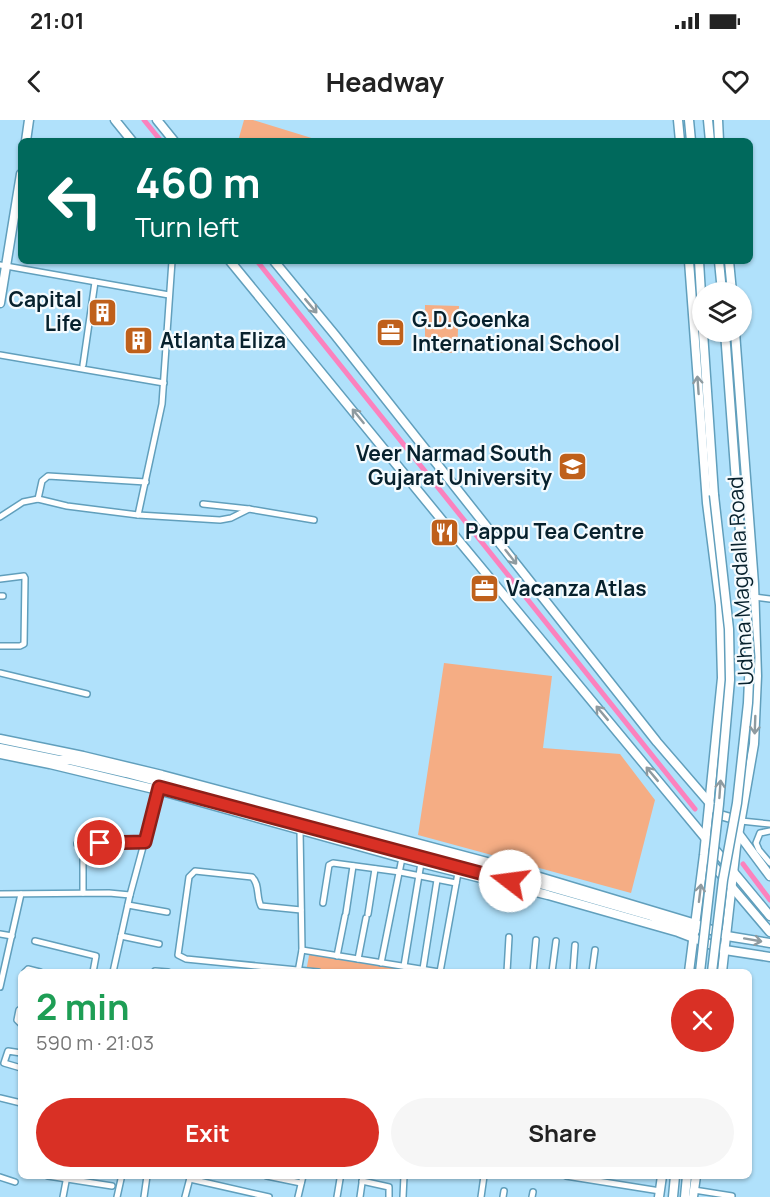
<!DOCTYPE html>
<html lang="en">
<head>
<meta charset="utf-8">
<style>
	body { margin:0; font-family:Manrope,sans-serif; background:#f6f6f6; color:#222; height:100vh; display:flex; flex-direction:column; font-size:22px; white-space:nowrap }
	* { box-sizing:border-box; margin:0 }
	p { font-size:20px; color:#767676 }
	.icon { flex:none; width:33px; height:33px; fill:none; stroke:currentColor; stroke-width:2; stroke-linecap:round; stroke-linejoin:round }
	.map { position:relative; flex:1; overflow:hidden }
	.drawer { position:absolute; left:18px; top:849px; width:734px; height:210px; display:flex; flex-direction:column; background:#fff; border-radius:9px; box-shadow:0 2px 4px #0004 }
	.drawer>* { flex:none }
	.top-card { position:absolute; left:18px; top:18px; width:735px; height:126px; border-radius:9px; box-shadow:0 2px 4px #0004; background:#00695c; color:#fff; overflow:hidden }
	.buttons { position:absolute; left:692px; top:162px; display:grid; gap:12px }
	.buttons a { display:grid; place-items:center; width:60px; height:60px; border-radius:50%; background:#fff; box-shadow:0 2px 4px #0004; font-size:30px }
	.pin { position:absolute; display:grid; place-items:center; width:51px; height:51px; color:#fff; margin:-26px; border:3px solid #fff; border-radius:50%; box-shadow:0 2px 6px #0007 }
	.me { position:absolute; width:66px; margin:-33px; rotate:285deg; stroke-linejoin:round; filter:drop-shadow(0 0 4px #0008) }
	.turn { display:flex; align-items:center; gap:21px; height:126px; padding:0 18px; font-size:27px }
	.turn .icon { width:78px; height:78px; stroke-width:2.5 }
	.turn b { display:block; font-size:42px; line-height:51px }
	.round { display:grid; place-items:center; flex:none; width:63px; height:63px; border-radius:32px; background:#f6f6f6 }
	.head { display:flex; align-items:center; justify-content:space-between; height:102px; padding:0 18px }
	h1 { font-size:36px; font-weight:700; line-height:45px; color:#1e9e55 }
	.primary-button { display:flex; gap:12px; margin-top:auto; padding:12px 18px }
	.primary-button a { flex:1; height:69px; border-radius:36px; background:#d93025; color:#fff; font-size:24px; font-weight:700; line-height:69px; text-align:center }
	.primary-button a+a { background:#f6f6f6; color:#222 }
	.status { display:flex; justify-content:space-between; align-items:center; height:42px; padding:0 30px; background:#fff; direction:ltr }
	.status svg { height:16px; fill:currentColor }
	header { display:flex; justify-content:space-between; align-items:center; height:78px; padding:0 18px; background:#fff; font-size:27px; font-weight:700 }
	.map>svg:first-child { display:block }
	.green { fill:#f5ad84 }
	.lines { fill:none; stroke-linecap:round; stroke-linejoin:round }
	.canal { stroke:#fb82be; stroke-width:5 }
	.street-casing { stroke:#619fbc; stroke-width:8 }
	.secondary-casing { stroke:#619fbc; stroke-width:11 }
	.street { stroke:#fff; stroke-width:5 }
	.secondary { stroke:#fff; stroke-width:8 }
	.secondary-bridge-casing { stroke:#619fbc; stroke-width:11; stroke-linecap:butt }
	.secondary-bridge { stroke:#fff; stroke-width:8 }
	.oneway { stroke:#8f9ba0 }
	.route-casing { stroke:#8d1f18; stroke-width:15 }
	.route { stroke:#d93025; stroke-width:10 }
	.labels { text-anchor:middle; stroke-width:4.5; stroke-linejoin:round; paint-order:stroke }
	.poi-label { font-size:21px; font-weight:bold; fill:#07212d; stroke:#f5fbfe; text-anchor:start }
	.street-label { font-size:21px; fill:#07212d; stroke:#f5fbfe }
</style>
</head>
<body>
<div class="status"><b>21:01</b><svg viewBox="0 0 49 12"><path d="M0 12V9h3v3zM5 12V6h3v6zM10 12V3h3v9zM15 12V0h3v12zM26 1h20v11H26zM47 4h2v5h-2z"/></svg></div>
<header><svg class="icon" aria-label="back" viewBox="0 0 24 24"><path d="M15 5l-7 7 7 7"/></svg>Headway<svg class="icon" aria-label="heart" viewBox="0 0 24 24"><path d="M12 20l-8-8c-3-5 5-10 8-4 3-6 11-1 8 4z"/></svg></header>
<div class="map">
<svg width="770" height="1077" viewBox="0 0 770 1077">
	<rect width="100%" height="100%" fill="#b0e1fb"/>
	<!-- green -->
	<g class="green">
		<path d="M 244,0 L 253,0 L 318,20 L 238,21 Z"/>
		<path d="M 425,185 L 459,186 L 457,233 L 425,232 Z"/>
		<path d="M 444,543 L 552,556 L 543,628 L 620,634 L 655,680 L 631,773 L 418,715 Z"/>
		<path d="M 310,830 L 439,852 L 306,852 Z"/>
	</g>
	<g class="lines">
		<!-- canal -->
		<g class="canal">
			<path d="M 144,0 L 161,21"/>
			<path d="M 257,141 L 695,689"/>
			<path d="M 743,744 L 770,780"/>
		</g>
		<defs>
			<g id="street">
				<path d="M 0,145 L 169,175"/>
				<path d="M 0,235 L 164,263"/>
				<path d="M 83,245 L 95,162"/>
				<path d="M 38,379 L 42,361 L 48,356 L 146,362"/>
				<path d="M 203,384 L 249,389 L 314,400"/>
				<path d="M 138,395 L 162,284 L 172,141"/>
				<path d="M 0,397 L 23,382 L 38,379 L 67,386 L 138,395 L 220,400 L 231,398 L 249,389"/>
				<path d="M 0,459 L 24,456 L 25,458 L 24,524 L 20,526 L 0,526"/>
				<path d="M 0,476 L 3,476"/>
				<path d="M 754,477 L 770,479"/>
				<path d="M 0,553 L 87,574"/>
				<path d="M 741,701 L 770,704"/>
				<path d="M 770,711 L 760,713 L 756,723 L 759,730 L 770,743"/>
				<path d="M 77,724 L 145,722"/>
				<path d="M 83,773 L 83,740"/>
				<path d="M 0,774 L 109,773 L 130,775"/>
				<path d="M 323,783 L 329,745 L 333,743 L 400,752 L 456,763"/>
				<path d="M 128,785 L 167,792"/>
				<path d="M 301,790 L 261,786 C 256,777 260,764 252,757 L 195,751 L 189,757 L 178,835 L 186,839 L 318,852"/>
				<path d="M 346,793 L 353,746"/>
				<path d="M 368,794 L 375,749"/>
				<path d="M 0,814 L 12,816"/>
				<path d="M 121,816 L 159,824"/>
				<path d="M 35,821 L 96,836 L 93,852"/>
				<path d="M 302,830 L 439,852"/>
				<path d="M 337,836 L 345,796"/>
				<path d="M 358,839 L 366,798"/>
				<path d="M 381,843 L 402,738"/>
				<path d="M 404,846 L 421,743"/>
				<path d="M 423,849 L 437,760"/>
				<path d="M 155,851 L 168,852"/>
				<path d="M 25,852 L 28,849 L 40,852"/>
				<path d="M 113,852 L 130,775 L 159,668"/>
				<path d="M 298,852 L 302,830 L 300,710"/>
				<path d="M 440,852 L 458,753"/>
				<path d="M 507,852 L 509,817"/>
				<path d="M 533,852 L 536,820"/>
				<path d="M 552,852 L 556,821"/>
				<path d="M 573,852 L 575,825"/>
				<path d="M 592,852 L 595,830"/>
				<path d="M 0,867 L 21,774"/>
				<path d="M 21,889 L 19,890 L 17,900 L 21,904"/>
				<path d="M 21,933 L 8,931 L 4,943 L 21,948"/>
				<path d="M 0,978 L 21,983"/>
				<path d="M 48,1056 L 112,1066"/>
				<path d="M 267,1056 L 301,1063"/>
				<path d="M 566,1056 L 660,1071"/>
				<path d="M 0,1057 L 15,1062"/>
				<path d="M 190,1059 L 269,1077"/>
				<path d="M 362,1061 L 389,1067 L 389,1077"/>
				<path d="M 694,1070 L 732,1076"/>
				<path d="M 63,1077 L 67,1056"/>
				<path d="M 117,1077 L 121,1059"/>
				<path d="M 144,1077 L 147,1056"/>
				<path d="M 185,1077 L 190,1058"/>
				<path d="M 298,1077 L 303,1056"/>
				<path d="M 337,1077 L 340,1059"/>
				<path d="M 360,1077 L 363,1056"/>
				<path d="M 403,1077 L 404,1056"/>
				<path d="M 481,1077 L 484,1056"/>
				<path d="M 503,1077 L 504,1071"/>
				<path d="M 532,1077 L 533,1072"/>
			</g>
			<g id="secondary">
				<path d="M 115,0 L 132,21"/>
				<path d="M 157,0 L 174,21"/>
				<path d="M 678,0 L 680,21"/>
				<path d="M 689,0 L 691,21"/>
				<path d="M 708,0 L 710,21"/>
				<path d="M 718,0 L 719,21"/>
				<path d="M 26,21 L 29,0"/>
				<path d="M 230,141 L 459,421 L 770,796"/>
				<path d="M 274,141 L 335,215 L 657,622 L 720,695 L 741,701"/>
				<path d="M 689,141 L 707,383 L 720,485 L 722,558 L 704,735 L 689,852"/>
				<path d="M 699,141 L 702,191"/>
				<path d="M 719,141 L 722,172"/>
				<path d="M 729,141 L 732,172"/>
				<path d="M 0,183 L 21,54"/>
				<path d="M 703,212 L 714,375"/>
				<path d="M 725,212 L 736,362"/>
				<path d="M 0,619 L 83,636 L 162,655 L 513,749 L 696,804 L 727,816 L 770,823"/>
				<path d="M 0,628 L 59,640 L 70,640 L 126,653 L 512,756 L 651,796 L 661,801 L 695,811"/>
				<path d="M 0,634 L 50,644 L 158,670 L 402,738 L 548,775 L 678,812 L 725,830 L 770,837"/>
				<path d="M 738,713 L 770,756"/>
				<path d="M 708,739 L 770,812"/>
				<path d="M 722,852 L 736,727 L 754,624 L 757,556 L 754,464 L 735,212"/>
				<path d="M 659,1077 L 662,1056"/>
				<path d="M 673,1077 L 675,1056"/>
				<path d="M 685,1077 L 687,1056"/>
				<path d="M 693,1077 L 696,1056"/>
			</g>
		</defs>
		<!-- street casing -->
		<use href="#street" class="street-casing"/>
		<!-- secondary casing -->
		<use href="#secondary" class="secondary-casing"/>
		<!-- street -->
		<use href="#street" class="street"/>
		<!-- secondary -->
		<use href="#secondary" class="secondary"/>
		<defs>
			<g id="secondary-bridge">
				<path d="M 700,852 L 719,684 L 730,560 L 729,509 L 714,375"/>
				<path d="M 712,852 L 723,760 L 737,683 L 748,583 L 750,537 L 736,362"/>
			</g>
		</defs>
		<!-- secondary-bridge casing -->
		<use href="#secondary-bridge" class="secondary-bridge-casing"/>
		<!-- secondary-bridge -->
		<use href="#secondary-bridge" class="secondary-bridge"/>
	</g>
	<!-- one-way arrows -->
	<defs><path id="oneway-shaft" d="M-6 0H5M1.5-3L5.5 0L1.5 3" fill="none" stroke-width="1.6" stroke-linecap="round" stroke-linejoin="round" transform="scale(1.5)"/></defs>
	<g class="oneway">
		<use href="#oneway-shaft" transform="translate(311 186) rotate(50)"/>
		<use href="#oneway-shaft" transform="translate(698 265) rotate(-94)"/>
		<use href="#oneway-shaft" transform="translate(358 296) rotate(-129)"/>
		<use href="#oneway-shaft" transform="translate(511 437) rotate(52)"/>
		<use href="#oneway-shaft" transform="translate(602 593) rotate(-130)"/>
		<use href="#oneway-shaft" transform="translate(755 605) rotate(92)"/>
		<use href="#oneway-shaft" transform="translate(652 654) rotate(-130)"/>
		<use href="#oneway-shaft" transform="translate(720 669) rotate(-86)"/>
		<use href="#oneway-shaft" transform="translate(700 773) rotate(-83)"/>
		<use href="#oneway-shaft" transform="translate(753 820) rotate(10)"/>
	</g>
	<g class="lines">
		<defs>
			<path id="route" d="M 100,723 L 145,722 L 159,667 L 510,761"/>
		</defs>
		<!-- route casing -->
		<use href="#route" class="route-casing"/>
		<!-- route -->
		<use href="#route" class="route"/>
	</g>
	<!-- icons -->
	<defs>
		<symbol id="building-square" viewBox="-11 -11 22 22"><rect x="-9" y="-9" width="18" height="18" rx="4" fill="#bf601b" stroke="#f5fbfe"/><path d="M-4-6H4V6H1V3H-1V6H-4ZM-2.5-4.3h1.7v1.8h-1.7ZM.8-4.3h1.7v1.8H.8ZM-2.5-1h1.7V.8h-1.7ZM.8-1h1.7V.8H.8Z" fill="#fff"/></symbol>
		<symbol id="office-square" viewBox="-11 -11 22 22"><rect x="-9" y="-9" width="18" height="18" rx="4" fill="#bf601b" stroke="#f5fbfe"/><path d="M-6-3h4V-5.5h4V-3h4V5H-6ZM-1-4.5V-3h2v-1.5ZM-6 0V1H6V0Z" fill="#fff"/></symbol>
		<symbol id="university-square" viewBox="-11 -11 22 22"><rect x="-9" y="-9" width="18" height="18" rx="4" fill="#bf601b" stroke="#f5fbfe"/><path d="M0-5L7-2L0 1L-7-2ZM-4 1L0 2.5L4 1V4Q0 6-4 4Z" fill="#fff"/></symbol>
		<symbol id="restaurant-square" viewBox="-11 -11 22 22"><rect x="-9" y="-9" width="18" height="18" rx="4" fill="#bf601b" stroke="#f5fbfe"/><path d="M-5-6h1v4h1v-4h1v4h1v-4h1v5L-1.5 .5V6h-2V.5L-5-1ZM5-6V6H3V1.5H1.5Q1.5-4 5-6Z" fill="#fff"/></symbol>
	</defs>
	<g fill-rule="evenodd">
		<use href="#building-square" x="86" y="176" width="33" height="33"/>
		<use href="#office-square" x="374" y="196" width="33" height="33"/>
		<use href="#building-square" x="122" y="204" width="33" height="33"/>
		<use href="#university-square" x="556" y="330" width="33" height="33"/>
		<use href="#restaurant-square" x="428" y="396" width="33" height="33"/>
		<use href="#office-square" x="468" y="452" width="33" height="33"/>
	</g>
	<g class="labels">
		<!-- poi labels -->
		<g class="poi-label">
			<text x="82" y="187" text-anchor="end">Capital<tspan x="82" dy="24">Life</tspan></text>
			<text x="412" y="207">G.D.Goenka<tspan x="412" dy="24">International School</tspan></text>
			<text x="160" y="228">Atlanta Eliza</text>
			<text x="552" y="341" text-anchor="end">Veer Narmad South<tspan x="552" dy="24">Gujarat University</tspan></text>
			<text x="465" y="419">Pappu Tea Centre</text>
			<text x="506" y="476">Vacanza Atlas</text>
		</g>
		<!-- street labels -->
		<g class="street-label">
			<text transform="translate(741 461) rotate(-93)" y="7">Udhna Magdalla Road</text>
		</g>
	</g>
</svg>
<div class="buttons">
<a><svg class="icon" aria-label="layers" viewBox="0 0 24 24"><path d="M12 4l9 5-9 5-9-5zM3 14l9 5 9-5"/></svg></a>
</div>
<div class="pin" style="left:100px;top:723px;background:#d93025"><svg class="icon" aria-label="arrive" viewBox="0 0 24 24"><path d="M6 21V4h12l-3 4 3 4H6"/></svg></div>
<svg class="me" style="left:510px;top:761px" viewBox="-20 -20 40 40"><circle r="19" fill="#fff"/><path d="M0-13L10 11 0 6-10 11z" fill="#d93025"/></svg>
<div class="top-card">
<div class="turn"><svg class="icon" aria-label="left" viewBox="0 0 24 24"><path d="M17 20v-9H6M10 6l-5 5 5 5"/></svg><div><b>460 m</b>Turn left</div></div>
</div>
<section class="drawer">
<div class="head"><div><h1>2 min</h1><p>590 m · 21:03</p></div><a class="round" style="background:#d93025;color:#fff"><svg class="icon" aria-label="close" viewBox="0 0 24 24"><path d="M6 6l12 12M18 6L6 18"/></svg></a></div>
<div class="primary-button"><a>Exit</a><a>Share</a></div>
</section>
</div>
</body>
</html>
